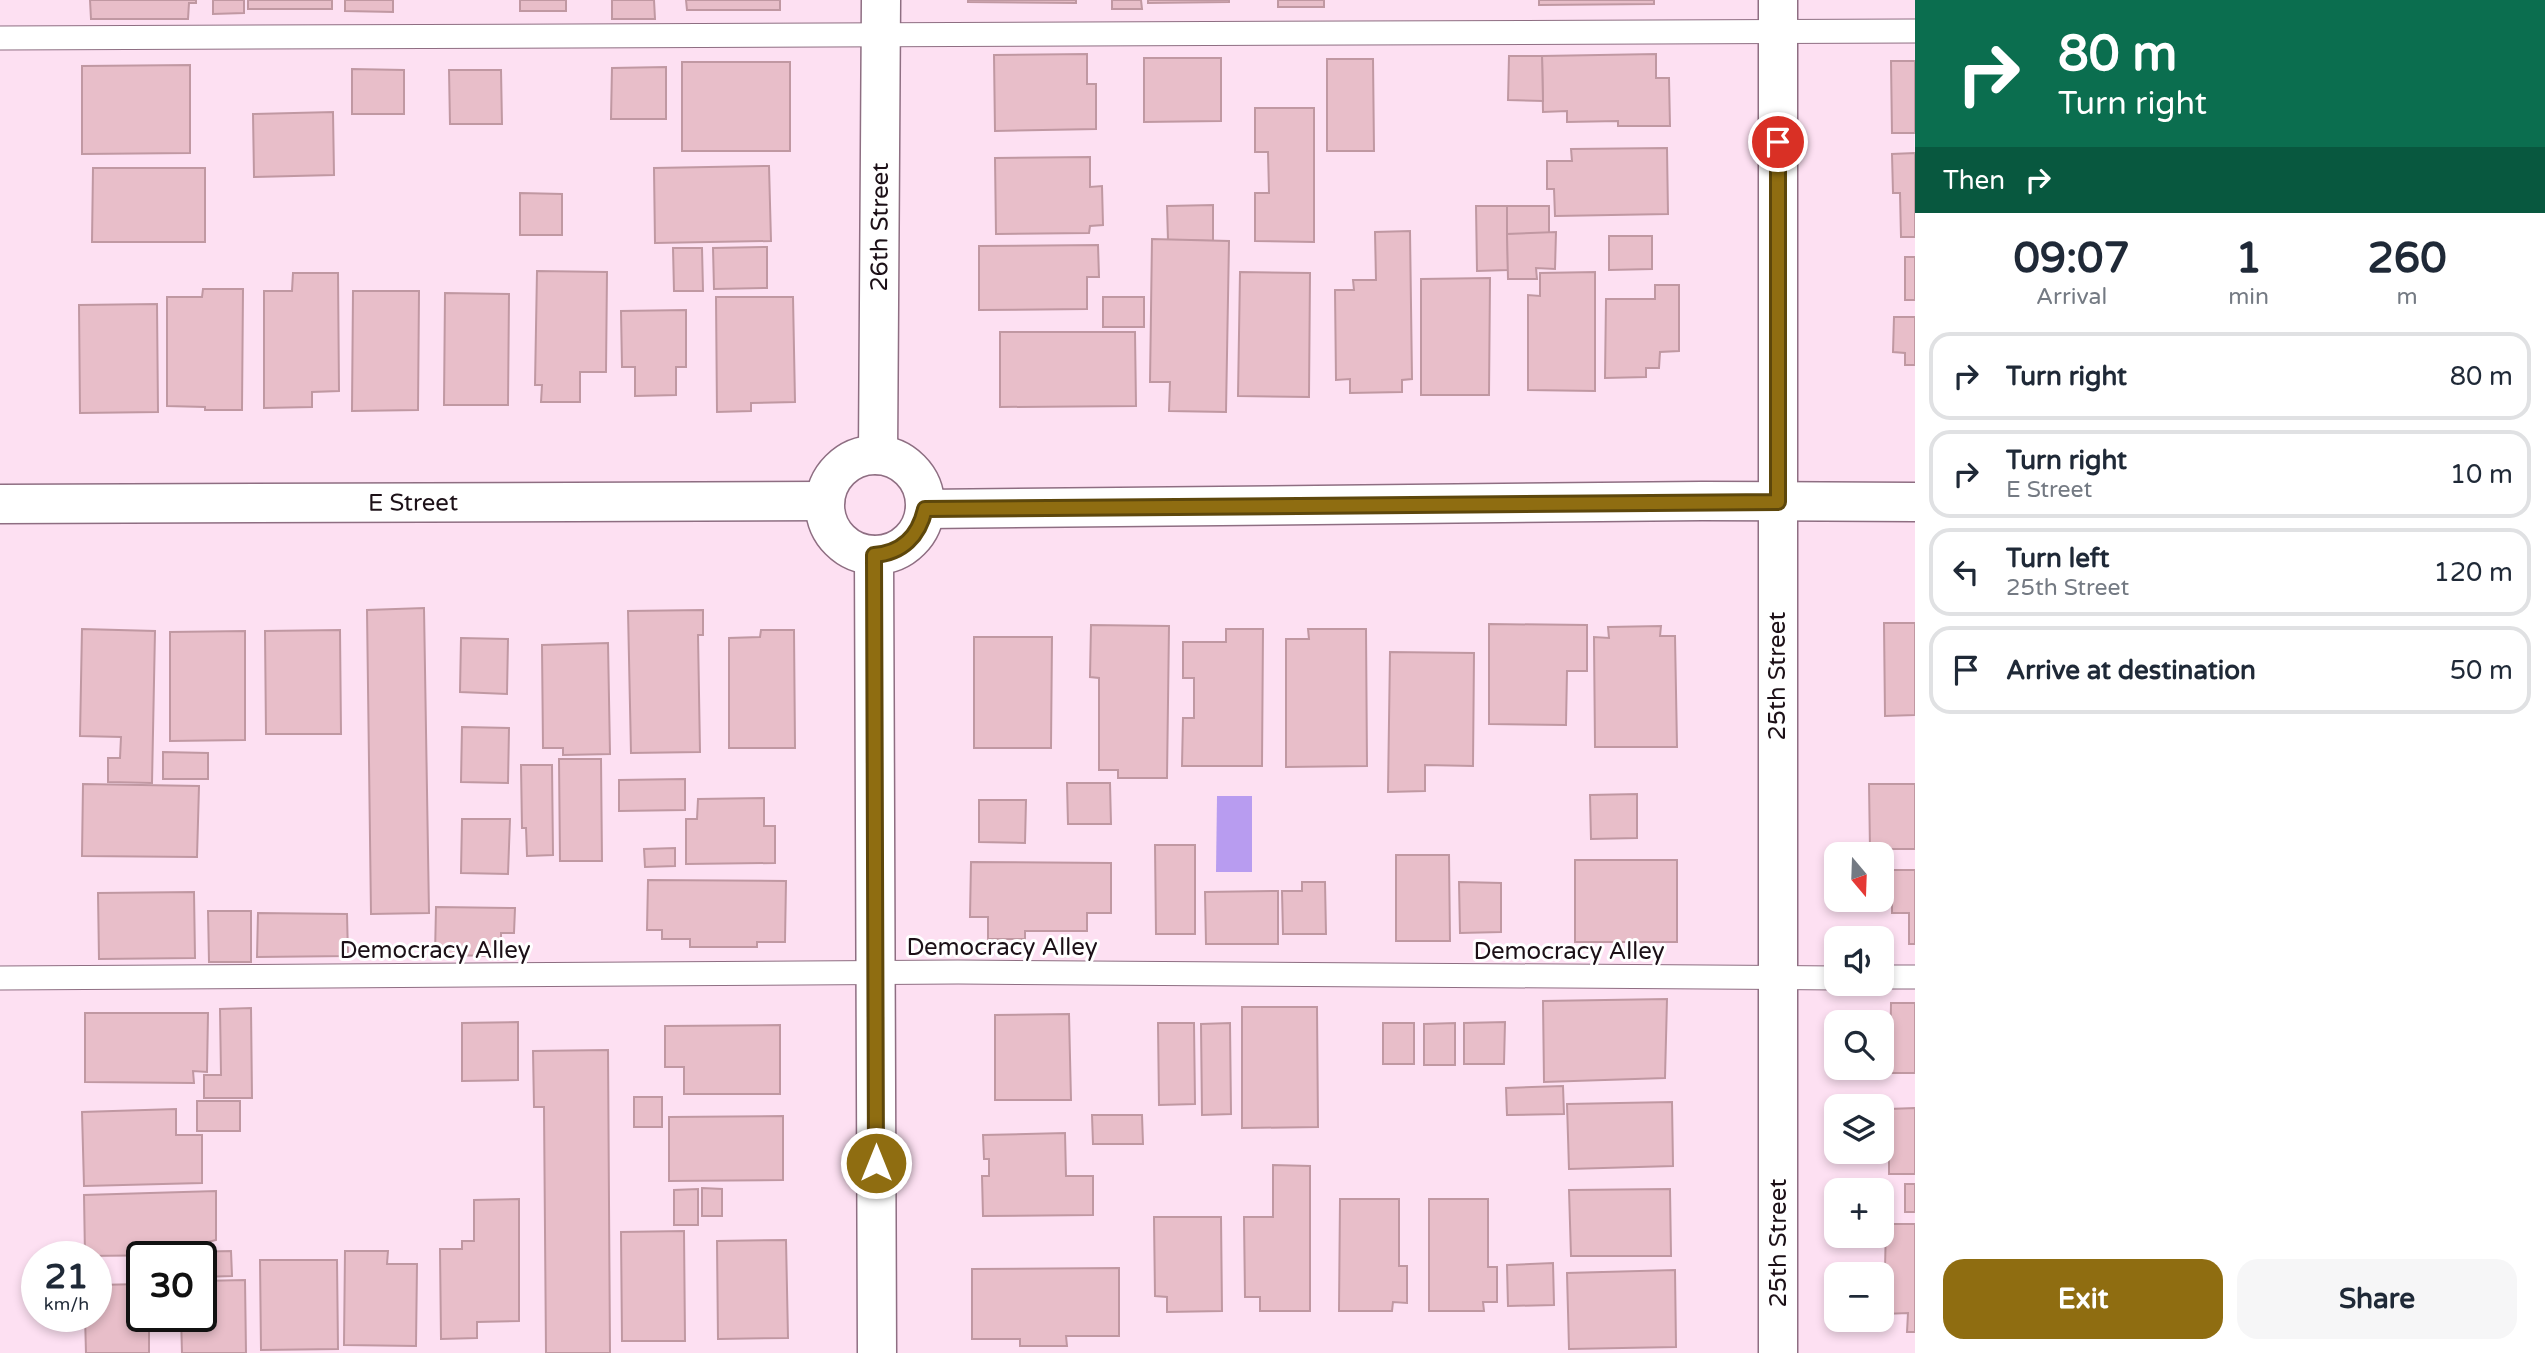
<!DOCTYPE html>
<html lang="en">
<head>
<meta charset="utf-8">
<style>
	body { margin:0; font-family:"Varela Round",sans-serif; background:#f6f6f7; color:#1f2937; height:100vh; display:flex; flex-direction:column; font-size:26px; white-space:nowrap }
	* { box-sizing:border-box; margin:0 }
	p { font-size:23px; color:#747a83 }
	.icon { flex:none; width:38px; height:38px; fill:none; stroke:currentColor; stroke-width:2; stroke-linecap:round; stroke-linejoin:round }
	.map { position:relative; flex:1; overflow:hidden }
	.drawer { display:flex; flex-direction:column; background:#fff; width:630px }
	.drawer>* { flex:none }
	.banner { background:#0b6e4f; color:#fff; overflow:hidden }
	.needle { width:46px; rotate:161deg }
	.controls { position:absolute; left:1824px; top:842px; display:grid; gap:14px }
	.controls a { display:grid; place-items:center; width:70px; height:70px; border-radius:14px; background:#fff; box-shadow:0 4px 10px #0003; font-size:35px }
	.speed { position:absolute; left:21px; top:1241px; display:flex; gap:14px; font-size:35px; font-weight:700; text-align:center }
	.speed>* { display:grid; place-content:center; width:91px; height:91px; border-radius:50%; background:#fff; box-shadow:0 4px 10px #0003; line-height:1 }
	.speed small { font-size:18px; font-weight:400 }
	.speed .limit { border:4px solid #111; border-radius:10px; background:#fff; color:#111 }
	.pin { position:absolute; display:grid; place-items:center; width:60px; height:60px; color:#fff; margin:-30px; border:4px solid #fff; border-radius:50%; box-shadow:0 2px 7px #0007 }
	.me { position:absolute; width:77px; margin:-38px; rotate:0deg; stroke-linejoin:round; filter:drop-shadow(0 0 5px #0008) }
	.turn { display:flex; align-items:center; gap:24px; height:147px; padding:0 28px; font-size:32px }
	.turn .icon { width:91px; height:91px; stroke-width:2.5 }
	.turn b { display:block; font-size:49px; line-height:60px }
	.then { display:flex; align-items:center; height:66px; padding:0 28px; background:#0003; gap:14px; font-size:26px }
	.eta { display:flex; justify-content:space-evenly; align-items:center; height:119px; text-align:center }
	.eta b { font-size:42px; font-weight:700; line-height:49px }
	.button { display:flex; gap:14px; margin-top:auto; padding:14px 28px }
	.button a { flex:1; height:80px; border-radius:21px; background:#8f6d11; color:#fff; font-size:28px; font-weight:700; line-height:80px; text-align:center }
	.button a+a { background:#f6f6f7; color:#1f2937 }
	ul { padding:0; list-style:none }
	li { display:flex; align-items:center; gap:21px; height:88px; margin:0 14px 10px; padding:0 14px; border:4px solid #e0e1e3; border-radius:21px }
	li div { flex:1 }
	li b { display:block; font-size:26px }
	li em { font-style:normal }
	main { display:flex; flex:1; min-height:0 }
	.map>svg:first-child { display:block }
	.water { fill:#b89cf0 }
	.building { fill:#e8bec9; stroke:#c098a2; stroke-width:2 }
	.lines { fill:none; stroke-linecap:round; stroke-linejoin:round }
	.lane-casing { stroke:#8e6e82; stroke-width:25 }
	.street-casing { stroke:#8e6e82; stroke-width:41 }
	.lane { stroke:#fff; stroke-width:23 }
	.street { stroke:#fff; stroke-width:38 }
	.route-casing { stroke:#5d470b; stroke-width:18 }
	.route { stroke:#8f6d11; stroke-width:12 }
	.labels { text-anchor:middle; stroke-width:6; stroke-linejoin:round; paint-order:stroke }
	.street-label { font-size:24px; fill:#1c1017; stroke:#fff }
</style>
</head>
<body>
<main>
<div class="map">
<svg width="1915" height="1353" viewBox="0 0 1915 1353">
	<rect width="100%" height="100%" fill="#fde0f2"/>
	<!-- water -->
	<path class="water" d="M 1217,796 L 1252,796 L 1252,872 L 1216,872 Z"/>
	<!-- building -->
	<g class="building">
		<path d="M 90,0 L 196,0 L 196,3 L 189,3 L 188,19 L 91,19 Z"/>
		<path d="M 213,0 L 244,0 L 244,13 L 213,14 Z"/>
		<rect x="248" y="0" width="84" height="9"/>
		<path d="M 345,0 L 393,0 L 393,12 L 345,11 Z"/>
		<rect x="520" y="0" width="46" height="11"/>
		<path d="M 612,0 L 654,0 L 655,19 L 612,19 Z"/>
		<path d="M 686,0 L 780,0 L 780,10 L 687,10 Z"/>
		<path d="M 968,0 L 1076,0 L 1076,3 L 968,2 Z"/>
		<path d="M 1112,0 L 1141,0 L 1142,9 L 1112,9 Z"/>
		<path d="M 1148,0 L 1229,0 L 1229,2 L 1148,3 Z"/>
		<rect x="1278" y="0" width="46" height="7"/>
		<path d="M 1539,0 L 1654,0 L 1654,4 L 1539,5 Z"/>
		<path d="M 1087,54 L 1087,84 L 1096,84 L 1096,129 L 995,131 L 994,55 Z"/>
		<path d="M 1656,54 L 1656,78 L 1669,78 L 1670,126 L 1618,126 L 1618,121 L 1567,122 L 1567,111 L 1543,112 L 1542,56 Z"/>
		<path d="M 1509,56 L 1542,56 L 1543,101 L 1508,100 Z"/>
		<path d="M 1144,58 L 1221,58 L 1221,121 L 1144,122 Z"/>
		<path d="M 1327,59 L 1373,59 L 1374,151 L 1327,151 Z"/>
		<path d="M 1891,61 L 1915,61 L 1915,133 L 1892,133 Z"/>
		<rect x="682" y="62" width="108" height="89"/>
		<path d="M 190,65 L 190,153 L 82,154 L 82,66 Z"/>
		<path d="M 666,67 L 666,119 L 611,119 L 612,68 Z"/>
		<path d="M 352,69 L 404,70 L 404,114 L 352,114 Z"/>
		<path d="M 449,70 L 501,70 L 502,124 L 450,124 Z"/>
		<path d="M 1255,108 L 1314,108 L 1314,242 L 1255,241 L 1255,193 L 1269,193 L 1268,152 L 1255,152 Z"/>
		<path d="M 333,112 L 334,175 L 254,177 L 253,114 Z"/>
		<path d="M 1667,148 L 1668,214 L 1555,216 L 1554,189 L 1547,189 L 1547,161 L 1572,161 L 1571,149 Z"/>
		<path d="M 1915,153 L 1915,237 L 1901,237 L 1900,193 L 1893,193 L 1892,154 Z"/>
		<path d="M 1090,157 L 1090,187 L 1102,186 L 1103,225 L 1090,226 L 1089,233 L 996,234 L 995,158 Z"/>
		<path d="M 769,166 L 771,241 L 655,243 L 654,168 Z"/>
		<path d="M 93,168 L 205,168 L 205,242 L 92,242 Z"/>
		<path d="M 520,193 L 562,194 L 562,235 L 520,235 Z"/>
		<path d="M 1213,205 L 1213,241 L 1168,240 L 1167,206 Z"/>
		<path d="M 1476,206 L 1507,206 L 1508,270 L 1477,271 Z"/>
		<rect x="1507" y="206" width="42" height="28"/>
		<path d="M 1410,231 L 1412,379 L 1402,380 L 1402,392 L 1350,393 L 1350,379 L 1336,380 L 1335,290 L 1354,290 L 1353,280 L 1376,280 L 1375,232 Z"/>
		<path d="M 1556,232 L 1555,269 L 1536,268 L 1537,279 L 1508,279 L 1507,234 Z"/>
		<path d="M 1609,236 L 1652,236 L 1652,269 L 1609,270 Z"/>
		<path d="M 1152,239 L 1229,241 L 1226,412 L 1169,411 L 1170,382 L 1150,382 Z"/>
		<path d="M 1098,245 L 1099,277 L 1087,277 L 1087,309 L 979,310 L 979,246 Z"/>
		<path d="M 767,247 L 767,288 L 714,289 L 713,248 Z"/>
		<path d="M 673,248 L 702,248 L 703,291 L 674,291 Z"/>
		<rect x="1905" y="257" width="10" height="43"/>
		<path d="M 537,271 L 607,272 L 606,372 L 580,372 L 580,402 L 541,402 L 542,385 L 535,385 Z"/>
		<path d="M 1240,272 L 1310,273 L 1309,397 L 1238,396 Z"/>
		<path d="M 1595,272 L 1595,391 L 1528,390 L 1528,295 L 1540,296 L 1540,273 Z"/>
		<path d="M 293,273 L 338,273 L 339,391 L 312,392 L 312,407 L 264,408 L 264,291 L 292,291 Z"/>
		<path d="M 1490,278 L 1489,395 L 1421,395 L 1421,279 Z"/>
		<path d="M 1655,285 L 1679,285 L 1679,351 L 1660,352 L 1659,368 L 1646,368 L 1646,377 L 1605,378 L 1606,299 L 1655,299 Z"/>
		<path d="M 203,289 L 243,289 L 242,410 L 205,410 L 205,407 L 167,406 L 167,297 L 202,297 Z"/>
		<path d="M 353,291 L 419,291 L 418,410 L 352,411 Z"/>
		<path d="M 445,293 L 509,294 L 508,405 L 444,405 Z"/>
		<path d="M 716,297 L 793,297 L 795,402 L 751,403 L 751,411 L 717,412 Z"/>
		<rect x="1103" y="297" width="41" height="30"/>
		<path d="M 157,304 L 158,412 L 80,413 L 79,305 Z"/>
		<path d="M 686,310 L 686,367 L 676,367 L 676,395 L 635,396 L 635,367 L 622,367 L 621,311 Z"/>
		<path d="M 1894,317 L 1915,317 L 1915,365 L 1905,365 L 1905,353 L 1893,352 Z"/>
		<path d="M 1000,332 L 1135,332 L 1136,406 L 1000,407 Z"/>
		<path d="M 424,608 L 429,913 L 371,914 L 367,610 Z"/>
		<path d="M 703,610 L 703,635 L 698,635 L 700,752 L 631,753 L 628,611 Z"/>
		<path d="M 1884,623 L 1915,623 L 1915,715 L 1885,716 Z"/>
		<path d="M 1489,624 L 1587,625 L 1587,671 L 1567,671 L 1566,725 L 1489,724 Z"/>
		<path d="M 1091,625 L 1169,626 L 1167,778 L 1118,778 L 1118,770 L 1099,770 L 1099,678 L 1090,677 Z"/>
		<path d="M 1661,626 L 1660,636 L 1675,636 L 1677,747 L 1595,747 L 1594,637 L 1609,638 L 1608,627 Z"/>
		<path d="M 82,629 L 155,631 L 152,783 L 108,782 L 108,758 L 120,758 L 121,737 L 80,736 Z"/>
		<path d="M 1226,629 L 1263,629 L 1262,766 L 1182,766 L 1183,718 L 1194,718 L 1194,678 L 1183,678 L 1183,642 L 1226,642 Z"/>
		<path d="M 1308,629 L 1366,629 L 1367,766 L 1286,767 L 1286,639 L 1309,639 Z"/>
		<path d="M 340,630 L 341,734 L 266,734 L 265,631 Z"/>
		<path d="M 761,630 L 794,630 L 795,748 L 729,748 L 729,638 L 760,637 Z"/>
		<path d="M 245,631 L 245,740 L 170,741 L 170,632 Z"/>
		<path d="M 974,637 L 1052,637 L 1051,748 L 974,748 Z"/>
		<path d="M 461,638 L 508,639 L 507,694 L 460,692 Z"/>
		<path d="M 608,643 L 610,754 L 563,755 L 563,748 L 543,748 L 542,645 Z"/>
		<path d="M 1390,652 L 1474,653 L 1473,766 L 1425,765 L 1425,791 L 1388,792 Z"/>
		<path d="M 462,727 L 509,728 L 508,783 L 461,782 Z"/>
		<path d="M 163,752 L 208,753 L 208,779 L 163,779 Z"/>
		<path d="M 559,759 L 601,759 L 602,861 L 560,861 Z"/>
		<path d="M 521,765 L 552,765 L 553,855 L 527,856 L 526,828 L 522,828 Z"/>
		<path d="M 685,779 L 685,810 L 619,811 L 619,780 Z"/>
		<path d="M 1067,783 L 1110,783 L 1111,824 L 1068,824 Z"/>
		<path d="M 83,784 L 199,786 L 197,857 L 82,856 Z"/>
		<path d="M 1869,784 L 1915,784 L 1915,849 L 1870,849 Z"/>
		<path d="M 1637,794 L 1637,838 L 1591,839 L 1590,795 Z"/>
		<path d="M 764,798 L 764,826 L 775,826 L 775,863 L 686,864 L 686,819 L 697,819 L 698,799 Z"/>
		<path d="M 979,800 L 1026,800 L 1025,843 L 979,842 Z"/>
		<path d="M 462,819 L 510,819 L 508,874 L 461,873 Z"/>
		<path d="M 1155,845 L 1195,845 L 1195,934 L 1156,934 Z"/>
		<path d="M 675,848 L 675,866 L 645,867 L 644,849 Z"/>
		<path d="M 1396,855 L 1449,855 L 1450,941 L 1396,941 Z"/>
		<rect x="1575" y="860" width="102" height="82"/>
		<path d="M 971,862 L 1111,863 L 1111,913 L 1087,913 L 1087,931 L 1025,931 L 1025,939 L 988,939 L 988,917 L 970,917 Z"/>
		<path d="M 1892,870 L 1915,870 L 1915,944 L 1909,944 L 1909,913 L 1892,913 Z"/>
		<path d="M 648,880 L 786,881 L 785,942 L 757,942 L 757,947 L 690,947 L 690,939 L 662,939 L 662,930 L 647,930 Z"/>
		<path d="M 1302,882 L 1325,882 L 1326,934 L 1283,934 L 1282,891 L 1302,891 Z"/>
		<path d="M 1459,882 L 1501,883 L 1501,932 L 1460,933 Z"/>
		<path d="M 1278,891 L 1278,944 L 1206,944 L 1205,892 Z"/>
		<path d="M 194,892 L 195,958 L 99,959 L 98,893 Z"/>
		<path d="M 436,907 L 515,908 L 514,933 L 501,933 L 501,956 L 435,955 Z"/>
		<path d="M 208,911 L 251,911 L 251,962 L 209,962 Z"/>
		<path d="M 258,913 L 347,914 L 348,956 L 257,957 Z"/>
		<path d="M 1667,999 L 1665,1078 L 1544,1082 L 1543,1001 Z"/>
		<path d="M 1891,1003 L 1915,1003 L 1915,1073 L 1890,1073 Z"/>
		<path d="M 1242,1007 L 1317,1007 L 1318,1127 L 1242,1128 Z"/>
		<path d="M 251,1008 L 252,1098 L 204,1098 L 204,1075 L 221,1075 L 220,1009 Z"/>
		<path d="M 85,1013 L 208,1013 L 207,1072 L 193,1071 L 194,1083 L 85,1082 Z"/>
		<path d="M 1069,1014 L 1071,1100 L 995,1100 L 995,1015 Z"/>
		<path d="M 518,1022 L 518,1080 L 462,1081 L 462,1023 Z"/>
		<path d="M 1505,1022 L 1504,1064 L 1464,1064 L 1464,1023 Z"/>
		<path d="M 1158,1023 L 1194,1023 L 1195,1104 L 1159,1105 Z"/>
		<path d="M 1230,1023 L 1231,1114 L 1202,1115 L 1201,1024 Z"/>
		<rect x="1383" y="1023" width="31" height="41"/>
		<path d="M 1455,1023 L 1455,1065 L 1424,1065 L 1424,1024 Z"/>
		<path d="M 780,1025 L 780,1094 L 684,1094 L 684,1067 L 665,1067 L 665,1026 Z"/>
		<path d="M 608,1050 L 610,1353 L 546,1353 L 544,1107 L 534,1107 L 533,1051 Z"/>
		<path d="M 1563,1086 L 1564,1114 L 1507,1115 L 1506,1088 Z"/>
		<rect x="634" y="1097" width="28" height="30"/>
		<rect x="197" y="1101" width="43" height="30"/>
		<path d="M 1672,1102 L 1673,1166 L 1569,1169 L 1567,1104 Z"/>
		<path d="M 1915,1108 L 1915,1174 L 1889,1174 L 1889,1109 Z"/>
		<path d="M 176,1109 L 176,1135 L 202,1135 L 202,1183 L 84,1186 L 82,1112 Z"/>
		<path d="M 1092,1115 L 1142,1115 L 1143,1144 L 1093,1144 Z"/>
		<path d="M 783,1116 L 783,1180 L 669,1181 L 669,1117 Z"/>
		<path d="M 1065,1133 L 1066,1176 L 1093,1176 L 1093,1215 L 983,1216 L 982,1176 L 989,1176 L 989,1159 L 984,1159 L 983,1135 Z"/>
		<path d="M 1273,1165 L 1310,1166 L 1310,1311 L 1260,1311 L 1260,1297 L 1245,1297 L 1244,1217 L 1273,1217 Z"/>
		<rect x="1905" y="1184" width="10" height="28"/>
		<path d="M 702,1188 L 722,1189 L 722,1216 L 702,1216 Z"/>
		<path d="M 698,1189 L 698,1225 L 674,1225 L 674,1190 Z"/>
		<path d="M 1670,1189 L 1671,1256 L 1571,1256 L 1569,1190 Z"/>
		<path d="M 216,1191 L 216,1240 L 180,1249 L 180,1255 L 85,1256 L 84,1195 Z"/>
		<path d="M 519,1199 L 519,1321 L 477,1322 L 477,1338 L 441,1339 L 440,1249 L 462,1249 L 462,1241 L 474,1241 L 474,1200 Z"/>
		<path d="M 1340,1199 L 1399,1199 L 1399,1266 L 1407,1266 L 1407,1303 L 1393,1302 L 1392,1311 L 1339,1311 Z"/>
		<path d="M 1429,1199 L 1488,1199 L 1488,1267 L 1497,1267 L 1497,1302 L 1483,1302 L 1484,1311 L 1429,1311 Z"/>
		<path d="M 1154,1217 L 1221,1217 L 1222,1311 L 1167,1312 L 1167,1297 L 1155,1296 Z"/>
		<path d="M 1886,1224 L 1915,1224 L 1915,1332 L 1907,1332 L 1908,1313 L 1884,1314 Z"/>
		<path d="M 684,1231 L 685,1341 L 622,1341 L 621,1232 Z"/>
		<path d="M 786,1240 L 788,1338 L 718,1339 L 717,1241 Z"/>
		<path d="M 231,1251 L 232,1276 L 201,1277 L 201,1256 L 186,1256 L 186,1252 Z"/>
		<path d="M 345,1251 L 388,1251 L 387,1264 L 417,1264 L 416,1346 L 344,1345 Z"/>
		<path d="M 260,1260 L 337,1260 L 338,1349 L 261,1350 Z"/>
		<path d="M 1553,1263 L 1554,1305 L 1508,1306 L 1507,1265 Z"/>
		<path d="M 1119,1268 L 1119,1336 L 1066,1336 L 1067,1346 L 1020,1346 L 1020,1339 L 972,1339 L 972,1269 Z"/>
		<path d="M 1675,1270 L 1676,1347 L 1569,1349 L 1567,1273 Z"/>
		<path d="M 245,1280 L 246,1353 L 182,1353 L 181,1316 L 201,1316 L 201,1281 Z"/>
		<path d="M 142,1284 L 142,1316 L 178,1316 L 178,1323 L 149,1324 L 149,1353 L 86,1353 L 85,1316 L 96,1316 L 96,1285 Z"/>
	</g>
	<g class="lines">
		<defs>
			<g id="lane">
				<path d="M 0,38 L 1915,31"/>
				<path d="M 1881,977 L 1915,977"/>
				<path d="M 0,978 L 958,972 L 1836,978"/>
			</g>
			<g id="street">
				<path d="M 1778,0 L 1778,1353"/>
				<path id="s1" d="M 878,455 L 881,0"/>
				<circle cx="875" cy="505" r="50"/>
				<path id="s2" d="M 0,504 L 825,501"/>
				<path d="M 925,509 L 1702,501 L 1915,502"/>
				<path d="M 874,555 L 877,1353"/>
			</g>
		</defs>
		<!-- lane casing -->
		<use href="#lane" class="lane-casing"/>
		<!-- street casing -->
		<use href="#street" class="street-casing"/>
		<!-- lane -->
		<use href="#lane" class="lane"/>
		<!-- street -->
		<use href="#street" class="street"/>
	</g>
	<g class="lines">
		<defs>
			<path id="route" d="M 876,1163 L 874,555 C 902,553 919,536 925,509 L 1778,502 L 1778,142"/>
		</defs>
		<!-- route casing -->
		<use href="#route" class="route-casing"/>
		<!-- route -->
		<use href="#route" class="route"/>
	</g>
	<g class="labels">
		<!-- street labels -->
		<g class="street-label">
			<text dy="8" stroke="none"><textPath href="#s1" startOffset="228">26th Street</textPath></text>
			<text dy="8" stroke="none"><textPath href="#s2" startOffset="413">E Street</textPath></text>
			<text transform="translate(1777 676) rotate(-90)" y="8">25th Street</text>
			<text x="1002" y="955">Democracy Alley</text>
			<text x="435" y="958">Democracy Alley</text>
			<text x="1569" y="959">Democracy Alley</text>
			<text transform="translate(1778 1243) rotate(-90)" y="8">25th Street</text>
		</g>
	</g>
</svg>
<div class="controls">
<a><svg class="needle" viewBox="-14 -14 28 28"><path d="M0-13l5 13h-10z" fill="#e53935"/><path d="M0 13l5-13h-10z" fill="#747a83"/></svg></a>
<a><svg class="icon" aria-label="sound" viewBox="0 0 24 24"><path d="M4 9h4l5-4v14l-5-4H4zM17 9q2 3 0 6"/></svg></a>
<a><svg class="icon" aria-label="search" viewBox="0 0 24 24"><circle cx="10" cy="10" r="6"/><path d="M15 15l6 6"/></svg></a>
<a><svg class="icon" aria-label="layers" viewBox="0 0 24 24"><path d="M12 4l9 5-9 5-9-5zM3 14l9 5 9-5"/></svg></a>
<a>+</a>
<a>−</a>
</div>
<div class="speed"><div>21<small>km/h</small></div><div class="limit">30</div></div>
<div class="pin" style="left:1778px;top:142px;background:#d93025"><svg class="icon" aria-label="arrive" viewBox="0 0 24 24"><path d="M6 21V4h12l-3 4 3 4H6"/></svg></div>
<svg class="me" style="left:876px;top:1163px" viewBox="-20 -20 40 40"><circle r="17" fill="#8f6d11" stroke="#fff" stroke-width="3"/><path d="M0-11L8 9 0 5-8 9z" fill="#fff"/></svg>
</div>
<section class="drawer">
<div class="banner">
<div class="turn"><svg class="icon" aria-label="right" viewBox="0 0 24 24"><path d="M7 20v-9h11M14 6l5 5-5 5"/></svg><div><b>80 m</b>Turn right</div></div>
<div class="then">Then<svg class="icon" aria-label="right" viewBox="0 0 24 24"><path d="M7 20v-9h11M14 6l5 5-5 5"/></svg></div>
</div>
<div class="eta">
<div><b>09:07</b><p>Arrival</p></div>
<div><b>1</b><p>min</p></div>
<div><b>260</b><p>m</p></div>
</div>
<ul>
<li><svg class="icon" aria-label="right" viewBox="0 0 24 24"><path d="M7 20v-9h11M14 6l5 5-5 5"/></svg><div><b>Turn right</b></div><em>80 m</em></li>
<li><svg class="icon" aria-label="right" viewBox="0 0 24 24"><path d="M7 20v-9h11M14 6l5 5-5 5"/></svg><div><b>Turn right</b><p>E Street</p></div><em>10 m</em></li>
<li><svg class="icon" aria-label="left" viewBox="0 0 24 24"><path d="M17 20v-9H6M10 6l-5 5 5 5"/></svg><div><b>Turn left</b><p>25th Street</p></div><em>120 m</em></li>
<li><svg class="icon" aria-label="arrive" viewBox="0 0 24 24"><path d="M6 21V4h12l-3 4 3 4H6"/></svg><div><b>Arrive at destination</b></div><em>50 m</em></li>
</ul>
<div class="button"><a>Exit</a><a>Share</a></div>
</section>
</main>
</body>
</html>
